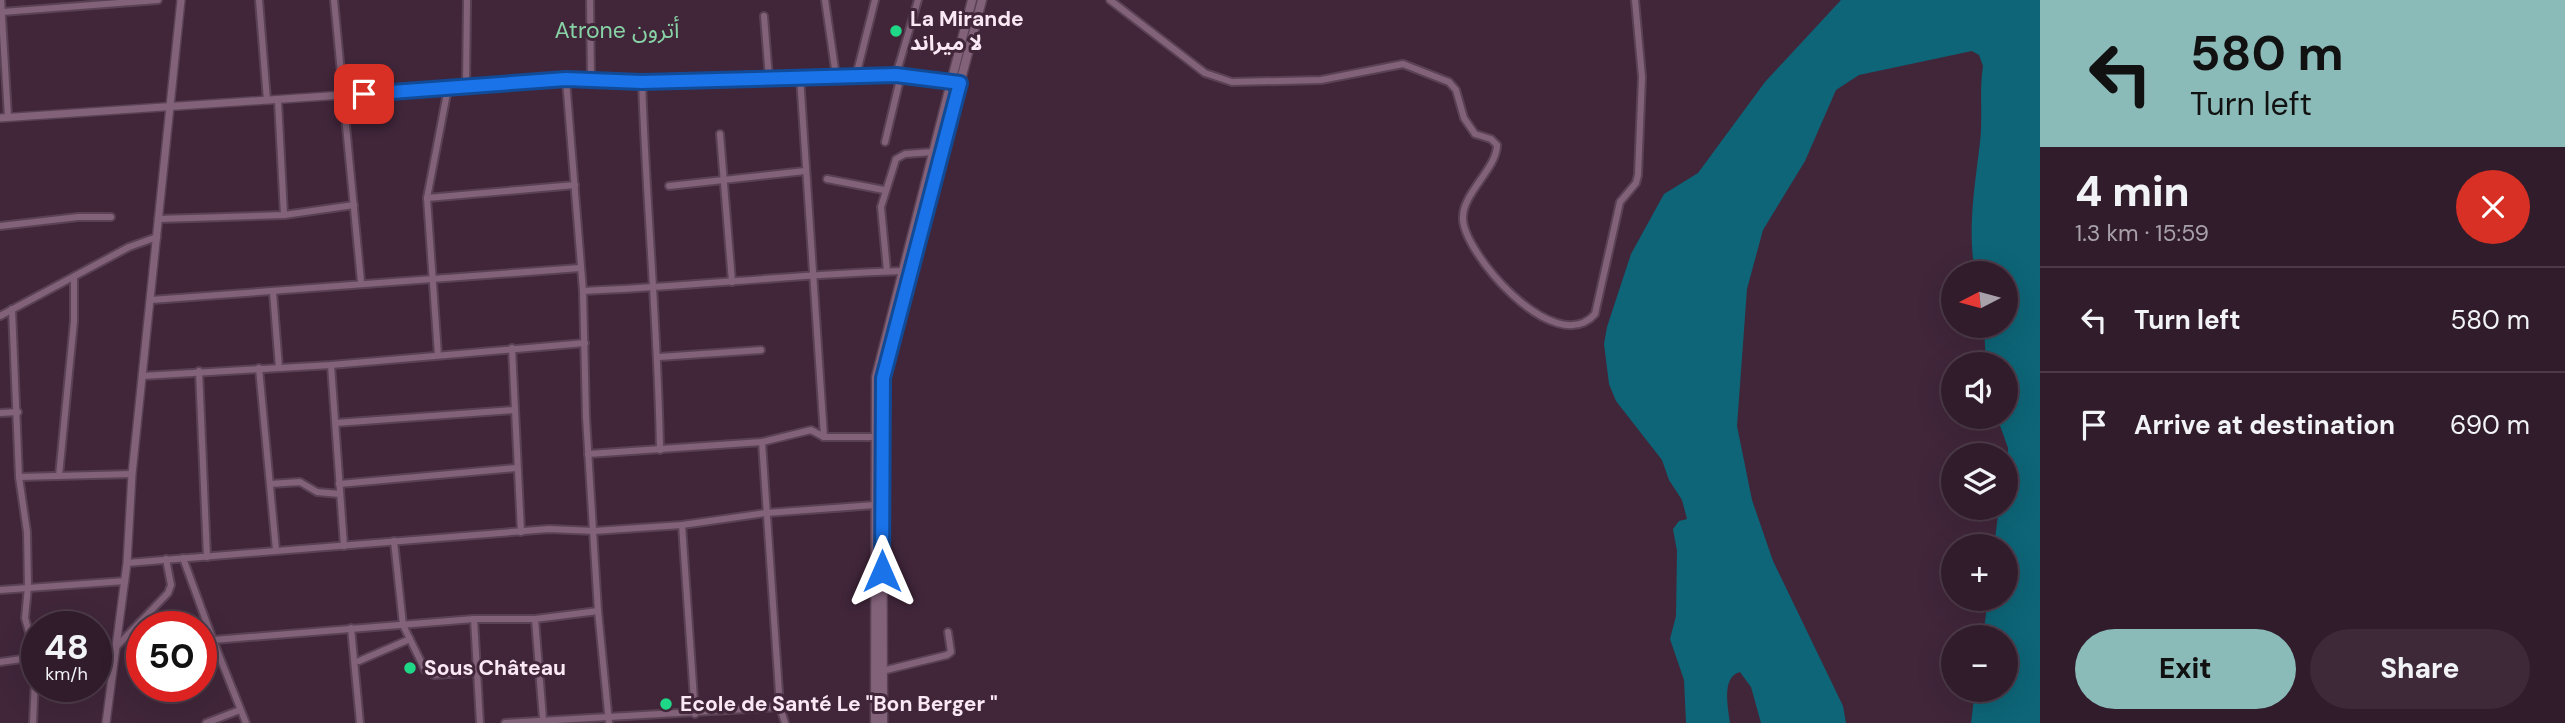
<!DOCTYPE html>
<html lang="en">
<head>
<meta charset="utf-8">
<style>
	body { margin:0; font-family:"DM Sans","Noto Sans Arabic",sans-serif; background:#3d2938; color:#f1f3f6; height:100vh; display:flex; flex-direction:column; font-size:26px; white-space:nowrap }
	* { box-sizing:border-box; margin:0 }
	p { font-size:23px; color:#a8a1a9 }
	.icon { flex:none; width:38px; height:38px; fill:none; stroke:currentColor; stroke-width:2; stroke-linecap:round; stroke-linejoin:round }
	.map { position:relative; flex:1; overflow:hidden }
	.drawer { display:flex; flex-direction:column; background:#311c2c; width:525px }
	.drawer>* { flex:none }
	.top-card { background:#8bbbb9; color:#111; overflow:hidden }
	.needle { width:46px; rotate:264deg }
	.tools { position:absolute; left:1941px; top:261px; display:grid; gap:14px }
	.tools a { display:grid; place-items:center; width:77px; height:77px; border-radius:50%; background:#311c2c; box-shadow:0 7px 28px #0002,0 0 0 2px #4c3a48; font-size:35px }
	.speed { position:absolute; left:21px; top:611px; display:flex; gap:14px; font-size:35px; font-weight:700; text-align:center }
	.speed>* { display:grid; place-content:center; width:91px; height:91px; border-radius:50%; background:#311c2c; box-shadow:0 7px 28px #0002,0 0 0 2px #4c3a48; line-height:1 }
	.speed small { font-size:18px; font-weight:400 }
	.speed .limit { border:10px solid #d22; background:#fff; color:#111 }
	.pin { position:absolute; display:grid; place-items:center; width:60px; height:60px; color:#fff; margin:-30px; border-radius:14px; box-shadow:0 4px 10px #0006 }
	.me { position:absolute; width:77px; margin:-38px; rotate:0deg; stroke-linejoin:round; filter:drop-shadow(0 0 5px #0008) }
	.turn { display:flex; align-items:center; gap:24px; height:147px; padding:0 35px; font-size:32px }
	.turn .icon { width:91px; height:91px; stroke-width:2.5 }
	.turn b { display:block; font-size:49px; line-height:60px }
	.round { display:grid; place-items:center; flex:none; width:74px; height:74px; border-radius:37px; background:#3d2938 }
	.headline { display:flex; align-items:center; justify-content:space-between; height:119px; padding:0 35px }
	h1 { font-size:42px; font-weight:800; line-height:52px }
	.action { display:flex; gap:14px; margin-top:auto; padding:14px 35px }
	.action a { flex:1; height:80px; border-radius:42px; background:#8bbbb9; color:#111; font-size:28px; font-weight:800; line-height:80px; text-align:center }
	.action a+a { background:#3d2938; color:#f1f3f6 }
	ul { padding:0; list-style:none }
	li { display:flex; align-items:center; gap:21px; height:105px; padding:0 35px; border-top:2px solid #4c3a48 }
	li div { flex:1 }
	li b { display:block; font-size:26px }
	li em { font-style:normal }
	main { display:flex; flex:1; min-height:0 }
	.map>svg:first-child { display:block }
	.water { fill:#0d6577 }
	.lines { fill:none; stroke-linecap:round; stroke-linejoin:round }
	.minor-casing { stroke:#5a4254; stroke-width:10 }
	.tertiary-casing { stroke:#5a4254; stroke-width:10 }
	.secondary-casing { stroke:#5a4254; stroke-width:11 }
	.minor { stroke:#826279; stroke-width:6 }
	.tertiary { stroke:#826279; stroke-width:7 }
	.secondary { stroke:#826279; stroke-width:8 }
	.route-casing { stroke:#114b97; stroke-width:18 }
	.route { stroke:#1a73e8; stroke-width:12 }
	.poi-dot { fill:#1fd887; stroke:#41263a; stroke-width:2.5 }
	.labels { text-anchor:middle; stroke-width:6; stroke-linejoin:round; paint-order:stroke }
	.poi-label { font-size:21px; font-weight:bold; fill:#fbe8f5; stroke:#41263a; text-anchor:start }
	.neighbourhood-label { font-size:23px; fill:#87d3a6; stroke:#41263a }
</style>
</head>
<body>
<main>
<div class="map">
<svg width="2040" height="723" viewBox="0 0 2040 723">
	<rect width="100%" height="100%" fill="#41263a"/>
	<!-- water -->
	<path class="water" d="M 1841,0 L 2040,0 L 2040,723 L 1971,723 L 1975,690 L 2006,690 L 2006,637 L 1983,637 L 1988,599 L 2006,598 L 2006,546 L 1994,546 L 1999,508 L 2006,508 L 2008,448 L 1997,417 L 2006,416 L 2006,364 L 1986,364 L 1984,326 L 2006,326 L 2006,273 L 1975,273 C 1967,228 1975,186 1980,142 C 1983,117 1979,91 1983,66 L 1979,55 L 1972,51 L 1859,75 L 1836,90 L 1805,161 L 1763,230 L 1747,289 L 1737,426 L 1752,500 L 1773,561 L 1843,706 L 1846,723 L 1761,723 L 1751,687 L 1740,672 C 1721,677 1728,707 1730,723 L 1686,723 L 1684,680 L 1670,639 L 1676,616 L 1677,551 L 1673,529 L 1679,521 L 1687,519 L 1682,500 L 1669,480 L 1662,460 L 1616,401 L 1609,384 L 1604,344 L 1607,327 L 1631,254 L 1664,194 L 1698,173 L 1765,82 Z"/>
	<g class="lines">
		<defs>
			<g id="minor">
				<path d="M 1,0 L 8,117"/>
				<path d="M 259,0 L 267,100"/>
				<path d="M 334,0 L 361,282"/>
				<path d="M 590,0 L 591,80"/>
				<path d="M 825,0 L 836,76"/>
				<path d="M 1110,0 L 1205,73 L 1232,82 L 1321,80 L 1403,64 L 1449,82 L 1456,90 L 1464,118 L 1475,134 L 1491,139 L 1497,145 C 1497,168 1463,193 1463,217 C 1461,251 1555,360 1595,314 L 1620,202 L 1636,183 L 1638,175 L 1642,77 L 1635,0"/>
				<path d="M 2,12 L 158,0"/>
				<path d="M 764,16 L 769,78"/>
				<path d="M 896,75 L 918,0"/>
				<path d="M 856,76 L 875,0"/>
				<path d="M 800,77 L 824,437"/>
				<path d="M 566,80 L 583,291 L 586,417 L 598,611 L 609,723"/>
				<path d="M 642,81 C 646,204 658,327 660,450"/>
				<path d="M 466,86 L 467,0"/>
				<path d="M 278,101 L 284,215"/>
				<path d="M 720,134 L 732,282"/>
				<path d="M 885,142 L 901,75"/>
				<path d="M 827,179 L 884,190"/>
				<path d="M 669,186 L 805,171"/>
				<path d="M 427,198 L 575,185"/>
				<path d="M 158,219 L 284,215 L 354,205"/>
				<path d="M 0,226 L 78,217 L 111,217"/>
				<path d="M 887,271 L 881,207 L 896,159 L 905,154 L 933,152"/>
				<path d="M 583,291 C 689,287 795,274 902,271"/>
				<path d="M 273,292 L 279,368"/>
				<path d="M 151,300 L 580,268"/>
				<path d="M 12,309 L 19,477 L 27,532 L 28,587 L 25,618 L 36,657 L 33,723"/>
				<path d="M 0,316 L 129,247 L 157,237"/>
				<path d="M 512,348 L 521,532"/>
				<path d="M 438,355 L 427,198 L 448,88"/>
				<path d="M 659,357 L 761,350"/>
				<path d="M 331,365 L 344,546"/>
				<path d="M 259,368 L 276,550"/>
				<path d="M 199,371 L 207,557"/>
				<path d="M 142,376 L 331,365 L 585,343"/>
				<path d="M 0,413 L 18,412"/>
				<path d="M 336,423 L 514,410"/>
				<path d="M 762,442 L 780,707 L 785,723"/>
				<path d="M 588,454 L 762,442 L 811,430 L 824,437 L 874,437"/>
				<path d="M 59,476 L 74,321 L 74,278"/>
				<path d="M 19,477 L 132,474"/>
				<path d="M 270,484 L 300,482 L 317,492 L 340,494"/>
				<path d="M 339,484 L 516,468"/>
				<path d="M 682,525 L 695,714"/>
				<path d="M 394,541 L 403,625 L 425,670 L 434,675 L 476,672"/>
				<path d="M 183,558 L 213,640"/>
				<path d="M 127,563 L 549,529 L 594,531 L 682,525 L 766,513 L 875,505"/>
				<path d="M 0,590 L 125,581"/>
				<path d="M 474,619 L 480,723"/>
				<path d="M 535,619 L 543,719"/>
				<path d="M 351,628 L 360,723"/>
				<path d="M 117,646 L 168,593 L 171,585 L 166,559"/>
				<path d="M 359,661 L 410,639"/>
				<path d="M 0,662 L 36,657"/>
				<path d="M 882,671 L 947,655 L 951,652 L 948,632"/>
				<path d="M 206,723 L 240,710"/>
				<path d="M 246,723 L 213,640 L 474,619 L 535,619 L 598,611"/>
				<path d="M 505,723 L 780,707"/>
			</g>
			<g id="tertiary">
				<path d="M 0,118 L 566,80 L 642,81 L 896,75 L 956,82"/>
				<path d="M 106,723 L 127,563 L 132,474 L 181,0"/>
			</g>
			<g id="secondary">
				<path d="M 875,723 L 876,377 L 972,0"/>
				<path d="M 883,723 L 882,378 L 982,0"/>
			</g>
		</defs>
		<!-- minor casing -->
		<use href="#minor" class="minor-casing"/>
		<!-- tertiary casing -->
		<use href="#tertiary" class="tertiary-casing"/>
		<!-- secondary casing -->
		<use href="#secondary" class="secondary-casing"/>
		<!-- minor -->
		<use href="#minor" class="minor"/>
		<!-- tertiary -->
		<use href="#tertiary" class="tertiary"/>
		<!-- secondary -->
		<use href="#secondary" class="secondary"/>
	</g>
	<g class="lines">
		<defs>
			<path id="route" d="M 364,94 L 566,79 L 642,82 L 896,75 L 960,83 L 883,378 L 882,571"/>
		</defs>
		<!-- route casing -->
		<use href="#route" class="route-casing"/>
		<!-- route -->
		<use href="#route" class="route"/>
	</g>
	<!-- markers -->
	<g class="poi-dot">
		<circle cx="896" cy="31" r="7"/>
		<circle cx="410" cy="668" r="7"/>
		<circle cx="666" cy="704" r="7"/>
	</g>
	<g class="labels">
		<!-- poi labels -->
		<g class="poi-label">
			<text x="910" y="26">La Mirande<tspan x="910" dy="24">لا ميراند</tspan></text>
			<text x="424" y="675">Sous Château</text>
			<text x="680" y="711">Ecole de Santé Le "Bon Berger "</text>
		</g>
		<!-- neighbourhood labels -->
		<g class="neighbourhood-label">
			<text x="617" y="38">Atrone أترون</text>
		</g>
	</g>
</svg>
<div class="tools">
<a><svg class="needle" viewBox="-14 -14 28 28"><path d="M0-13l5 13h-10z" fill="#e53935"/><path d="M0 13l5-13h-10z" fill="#a8a1a9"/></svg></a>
<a><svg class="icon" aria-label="sound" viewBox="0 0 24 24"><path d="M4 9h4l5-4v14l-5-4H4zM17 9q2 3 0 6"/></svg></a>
<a><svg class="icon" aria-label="layers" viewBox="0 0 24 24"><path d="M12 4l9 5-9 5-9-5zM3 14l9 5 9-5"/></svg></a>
<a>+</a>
<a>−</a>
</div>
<div class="speed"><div>48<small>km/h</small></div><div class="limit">50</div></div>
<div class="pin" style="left:364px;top:94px;background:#d93025"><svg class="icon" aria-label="arrive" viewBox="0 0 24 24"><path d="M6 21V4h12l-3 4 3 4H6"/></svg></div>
<svg class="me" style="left:882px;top:571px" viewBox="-20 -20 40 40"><path d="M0-17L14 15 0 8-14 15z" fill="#1a73e8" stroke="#fff" stroke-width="4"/></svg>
</div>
<section class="drawer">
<div class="top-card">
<div class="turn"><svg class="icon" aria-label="left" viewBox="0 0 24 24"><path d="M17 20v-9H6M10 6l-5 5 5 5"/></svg><div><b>580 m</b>Turn left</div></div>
</div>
<div class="headline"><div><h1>4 min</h1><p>1.3 km · 15:59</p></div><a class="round" style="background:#d93025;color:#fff"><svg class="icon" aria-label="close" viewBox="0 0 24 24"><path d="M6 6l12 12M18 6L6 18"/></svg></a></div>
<ul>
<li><svg class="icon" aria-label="left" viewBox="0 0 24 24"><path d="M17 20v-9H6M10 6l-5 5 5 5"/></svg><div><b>Turn left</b></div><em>580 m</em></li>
<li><svg class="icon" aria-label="arrive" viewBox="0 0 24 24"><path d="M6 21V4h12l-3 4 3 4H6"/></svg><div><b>Arrive at destination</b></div><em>690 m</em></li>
</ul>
<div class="action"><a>Exit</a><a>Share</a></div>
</section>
</main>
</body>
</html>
